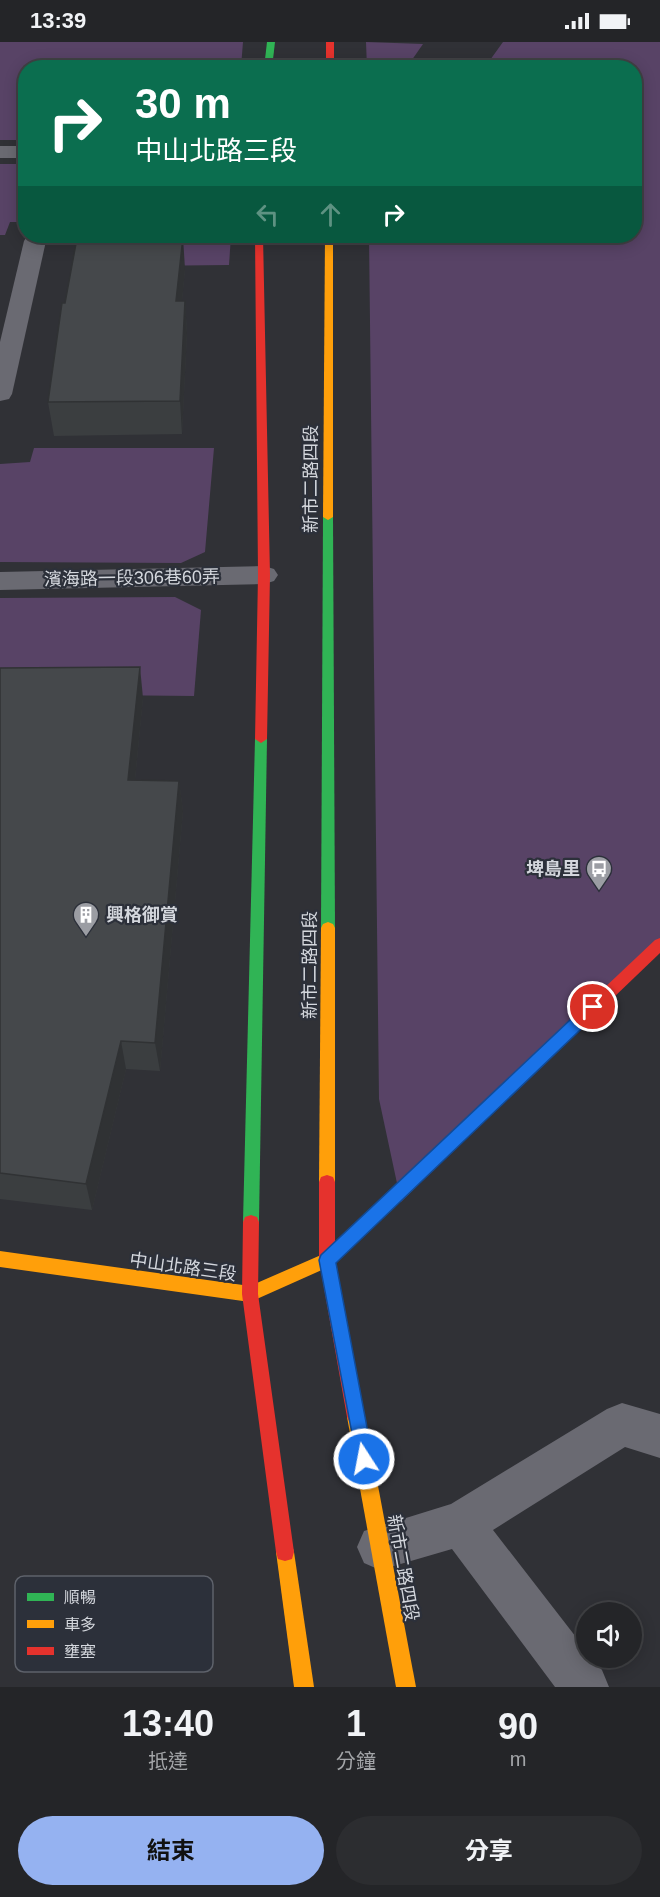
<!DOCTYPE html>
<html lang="zh-TW">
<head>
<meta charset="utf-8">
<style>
	body { margin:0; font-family:Helvetica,"Noto Sans TC",sans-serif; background:#2c2d30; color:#f1f3f6; height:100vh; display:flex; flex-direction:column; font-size:22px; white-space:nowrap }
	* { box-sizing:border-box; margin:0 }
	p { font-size:20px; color:#a3a5a8 }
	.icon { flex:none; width:33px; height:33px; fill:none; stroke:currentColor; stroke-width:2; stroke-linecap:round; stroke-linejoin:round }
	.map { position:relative; height:1645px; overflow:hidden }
	.drawer { display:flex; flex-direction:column; background:#242528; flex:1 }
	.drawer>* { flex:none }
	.hud { position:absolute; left:18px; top:18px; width:624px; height:183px; border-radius:24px; box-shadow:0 3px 15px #0003,0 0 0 2px #414245; background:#0b6e4f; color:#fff; overflow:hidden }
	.fabs { position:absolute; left:576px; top:1560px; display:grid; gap:12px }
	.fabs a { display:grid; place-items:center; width:66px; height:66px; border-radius:50%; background:#242528; box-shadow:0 3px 15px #0003,0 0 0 2px #414245; font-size:30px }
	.pin { position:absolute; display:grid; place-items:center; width:51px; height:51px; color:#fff; margin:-26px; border:3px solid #fff; border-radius:50%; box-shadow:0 2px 6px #0007 }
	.me { position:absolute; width:66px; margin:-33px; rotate:349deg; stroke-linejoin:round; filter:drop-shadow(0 0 4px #0008) }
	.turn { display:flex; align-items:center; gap:21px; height:126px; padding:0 18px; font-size:27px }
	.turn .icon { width:78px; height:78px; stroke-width:2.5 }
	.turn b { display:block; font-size:42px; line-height:51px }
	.lanes { display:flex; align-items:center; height:57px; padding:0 18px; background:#0003; justify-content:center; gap:30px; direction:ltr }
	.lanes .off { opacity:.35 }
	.eta { display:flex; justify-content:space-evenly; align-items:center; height:102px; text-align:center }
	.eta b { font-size:36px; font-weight:700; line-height:42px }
	.primary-button { display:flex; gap:12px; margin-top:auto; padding:12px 18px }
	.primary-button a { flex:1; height:69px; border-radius:36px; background:#95b2f1; color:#111; font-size:24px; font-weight:700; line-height:69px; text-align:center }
	.primary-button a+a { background:#2c2d30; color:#f1f3f6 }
	.status { display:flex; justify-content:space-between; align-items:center; height:42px; padding:0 30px; background:#242528; direction:ltr }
	.status svg { height:16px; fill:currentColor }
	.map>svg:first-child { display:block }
	.green { fill:#584366 }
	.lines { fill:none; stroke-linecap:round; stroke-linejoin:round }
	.street { fill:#6a6a72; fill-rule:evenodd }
	.fast { fill:#30b455; fill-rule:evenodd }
	.slow { fill:#ff9f0a; fill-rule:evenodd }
	.jam { fill:#e5322d; fill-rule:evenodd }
	.wall { fill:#3b3e40 }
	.shaded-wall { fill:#303234 }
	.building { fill:#45484b; stroke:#303234; stroke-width:1.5 }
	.route { fill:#1a73e8; stroke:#114b97; stroke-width:1.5 }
	.labels { text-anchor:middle; stroke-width:4.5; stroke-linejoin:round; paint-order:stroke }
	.street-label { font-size:18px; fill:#d4d7dd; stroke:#2c303a }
	.poi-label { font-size:18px; font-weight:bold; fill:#d4d7dd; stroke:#2c303a; text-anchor:end }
	.key { fill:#2c303a; stroke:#5e626b; stroke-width:1.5 }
	.key-label { font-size:16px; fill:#d4d7dd }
</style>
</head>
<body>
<div class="status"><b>13:39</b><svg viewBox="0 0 49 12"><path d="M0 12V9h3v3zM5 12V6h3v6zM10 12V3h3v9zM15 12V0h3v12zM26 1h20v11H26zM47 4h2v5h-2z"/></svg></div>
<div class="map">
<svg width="660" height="1645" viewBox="0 0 660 1645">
	<rect width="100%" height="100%" fill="#303136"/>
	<!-- green -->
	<g class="green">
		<path d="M 0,0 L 243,0 L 241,25 L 26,26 L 25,98 L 0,98 Z"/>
		<path d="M 366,0 L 423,2 L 407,25 L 367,26 Z"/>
		<path d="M 503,0 L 660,0 L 660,901 L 401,1160 L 379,1057 L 369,194 L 634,194 L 634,26 L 485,25 Z"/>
		<path d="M 0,122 L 25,122 L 25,180 L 10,180 L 5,193 L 0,193 Z"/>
		<path d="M 141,194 L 231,194 L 229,223 L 137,224 Z"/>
		<path d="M 34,406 L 214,406 L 205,510 L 181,521 L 0,520 L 0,422 L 30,420 Z"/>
		<path d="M 175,555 L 201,568 L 194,654 L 0,652 L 0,556 Z"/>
	</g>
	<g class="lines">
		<!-- street -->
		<g class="street">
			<rect x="0" y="104" width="26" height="12"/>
			<path d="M 27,194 L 39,194 L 46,199 L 12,352 L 9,357 L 0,359 L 0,300 L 24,199 Z"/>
			<path d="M 264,524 L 274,527 L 278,533 L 274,539 L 264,542 L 0,548 L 0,530 Z"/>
			<path d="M 622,1361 L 660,1372 L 660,1416 L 625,1405 L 493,1488 L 586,1608 L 586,1616 L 592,1616 L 602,1628 L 609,1645 L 555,1645 L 452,1507 L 380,1528 L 364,1521 L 357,1505 L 364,1489 L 451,1462 L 607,1367 Z"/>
		</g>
		<!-- fast -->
		<g class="fast">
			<path d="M 267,0 L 275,0 L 272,26 L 264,26 Z"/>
			<path d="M 328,472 L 333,475 L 335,886 L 333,890 L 323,890 L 321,886 L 323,475 Z"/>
			<path d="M 261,693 L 267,697 L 259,1180 L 257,1185 L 251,1187 L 245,1185 L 243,1180 L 255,697 Z"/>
		</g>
		<!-- slow -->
		<g class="slow">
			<path d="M 325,194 L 333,194 L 333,475 L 328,478 L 323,475 Z"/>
			<path d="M 328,880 L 333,882 L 335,886 L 335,1140 L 333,1145 L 327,1147 L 321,1145 L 319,1140 L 321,886 L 323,882 Z"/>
			<path d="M 411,1132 L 417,1134 L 419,1139 L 417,1144 L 333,1223 L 250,1260 L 0,1225 L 0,1209 L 250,1244 L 321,1213 L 405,1134 Z"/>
			<path d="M 356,1366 L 362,1369 L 365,1375 L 416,1645 L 396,1645 L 347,1375 L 350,1369 Z"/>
			<path d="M 285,1501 L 292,1503 L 294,1510 L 314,1645 L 294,1645 L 276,1510 L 278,1503 Z"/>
		</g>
		<!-- jam -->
		<g class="jam">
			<rect x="326" y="0" width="8" height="26"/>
			<path d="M 255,194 L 263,194 L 270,533 L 267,697 L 261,701 L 255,697 L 258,533 Z"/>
			<path d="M 660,896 L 660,911 L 417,1144 L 411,1146 L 405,1144 L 403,1139 L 405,1134 L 655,898 Z"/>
			<path d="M 327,1133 L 333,1135 L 335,1140 L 335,1218 L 365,1375 L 362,1381 L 356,1384 L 350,1381 L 347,1375 L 319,1218 L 319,1140 L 321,1135 Z"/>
			<path d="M 251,1173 L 257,1175 L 259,1180 L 258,1252 L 294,1510 L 292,1517 L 285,1519 L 278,1517 L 276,1510 L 242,1252 L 243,1180 L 245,1175 Z"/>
		</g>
	</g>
	<!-- wall -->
	<g class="wall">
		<path d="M 185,227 L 182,259 L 185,259 L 187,291 L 182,392 L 54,394 L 48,360 L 65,261 Z"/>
		<path d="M 0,626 L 143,656 L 135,738 L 179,739 L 183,769 L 160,1029 L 126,1027 L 92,1168 L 0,1157 Z"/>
	</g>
	<!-- shaded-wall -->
	<g class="shaded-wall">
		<path d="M 183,195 L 185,227 L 179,292 L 176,259 Z"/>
		<path d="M 185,259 L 187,291 L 182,392 L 180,359 Z"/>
		<path d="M 140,625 L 143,656 L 132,768 L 128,738 Z"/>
		<path d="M 179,739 L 183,769 L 160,1029 L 155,1001 Z"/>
		<path d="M 121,999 L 126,1027 L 92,1168 L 86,1142 Z"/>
	</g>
	<!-- building -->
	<g class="building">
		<path d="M 183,195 L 176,259 L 185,259 L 180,359 L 48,360 L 62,261 L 65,261 L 77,196 Z"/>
		<path d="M 140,625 L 128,738 L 179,739 L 155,1001 L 121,999 L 86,1142 L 0,1131 L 0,626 Z"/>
	</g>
	<!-- route -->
	<path class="route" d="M 593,959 L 599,961 L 601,965 L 599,970 L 336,1221 L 373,1417 L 370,1423 L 364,1426 L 358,1423 L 319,1218 L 321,1213 L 588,961 Z"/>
	<!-- icons -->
	<defs>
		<symbol id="bus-pin" viewBox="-11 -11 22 30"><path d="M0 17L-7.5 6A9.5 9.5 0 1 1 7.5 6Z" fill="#9b9da3" stroke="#2c303a"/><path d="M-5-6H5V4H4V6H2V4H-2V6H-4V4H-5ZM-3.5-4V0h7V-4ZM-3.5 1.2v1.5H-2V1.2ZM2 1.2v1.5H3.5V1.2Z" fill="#fff"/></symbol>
		<symbol id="building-pin" viewBox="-11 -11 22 30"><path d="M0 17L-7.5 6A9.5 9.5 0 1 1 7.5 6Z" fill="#9b9da3" stroke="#2c303a"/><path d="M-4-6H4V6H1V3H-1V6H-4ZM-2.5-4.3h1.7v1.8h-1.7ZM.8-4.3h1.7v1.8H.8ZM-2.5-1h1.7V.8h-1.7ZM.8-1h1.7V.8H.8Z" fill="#fff"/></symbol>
	</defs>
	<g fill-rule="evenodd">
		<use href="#bus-pin" x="584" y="812" width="30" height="40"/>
		<use href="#building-pin" x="71" y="858" width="30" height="40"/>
	</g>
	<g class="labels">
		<!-- street labels -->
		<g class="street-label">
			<text transform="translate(311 437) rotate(-90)" y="6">新市二路四段</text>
			<text transform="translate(132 536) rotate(-1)" y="6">濱海路一段306巷60弄</text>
			<text transform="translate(310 923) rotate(-90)" y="6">新市二路四段</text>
			<text transform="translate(183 1225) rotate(8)" y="6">中山北路三段</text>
			<text transform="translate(403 1526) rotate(80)" y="6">新市二路四段</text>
		</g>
		<!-- poi labels -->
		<g class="poi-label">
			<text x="580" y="833">埤島里</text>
			<text x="106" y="879" text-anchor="start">興格御賞</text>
		</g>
	</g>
	<!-- legend -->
	<rect x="15" y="1534" width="198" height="96" rx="9" class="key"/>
	<rect x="27" y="1551" width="27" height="8" fill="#30b455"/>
	<rect x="27" y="1578" width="27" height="8" fill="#ff9f0a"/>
	<rect x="27" y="1605" width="27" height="8" fill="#e5322d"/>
	<g class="key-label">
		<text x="64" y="1561">順暢</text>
		<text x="64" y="1588">車多</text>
		<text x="64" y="1615">壅塞</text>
	</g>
</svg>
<div class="fabs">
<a><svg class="icon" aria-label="sound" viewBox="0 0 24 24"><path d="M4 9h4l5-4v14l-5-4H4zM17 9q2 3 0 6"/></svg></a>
</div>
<div class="pin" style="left:593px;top:965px;background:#d93025"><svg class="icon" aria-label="arrive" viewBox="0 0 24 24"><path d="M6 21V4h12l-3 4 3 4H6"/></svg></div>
<svg class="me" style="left:364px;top:1417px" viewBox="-20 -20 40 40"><circle r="17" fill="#1a73e8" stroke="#fff" stroke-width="3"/><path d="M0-11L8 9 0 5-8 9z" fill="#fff"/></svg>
<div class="hud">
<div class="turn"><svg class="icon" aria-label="right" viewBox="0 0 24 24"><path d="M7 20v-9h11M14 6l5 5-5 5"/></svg><div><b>30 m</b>中山北路三段</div></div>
<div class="lanes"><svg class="icon off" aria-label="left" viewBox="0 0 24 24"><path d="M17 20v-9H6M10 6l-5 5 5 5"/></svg><svg class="icon off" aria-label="ahead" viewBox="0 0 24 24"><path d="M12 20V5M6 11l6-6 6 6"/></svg><svg class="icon" aria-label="right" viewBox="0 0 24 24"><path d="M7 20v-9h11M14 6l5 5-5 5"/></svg></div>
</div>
</div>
<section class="drawer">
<div class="eta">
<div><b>13:40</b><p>抵達</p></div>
<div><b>1</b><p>分鐘</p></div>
<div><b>90</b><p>m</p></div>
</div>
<div class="primary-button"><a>結束</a><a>分享</a></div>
</section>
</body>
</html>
